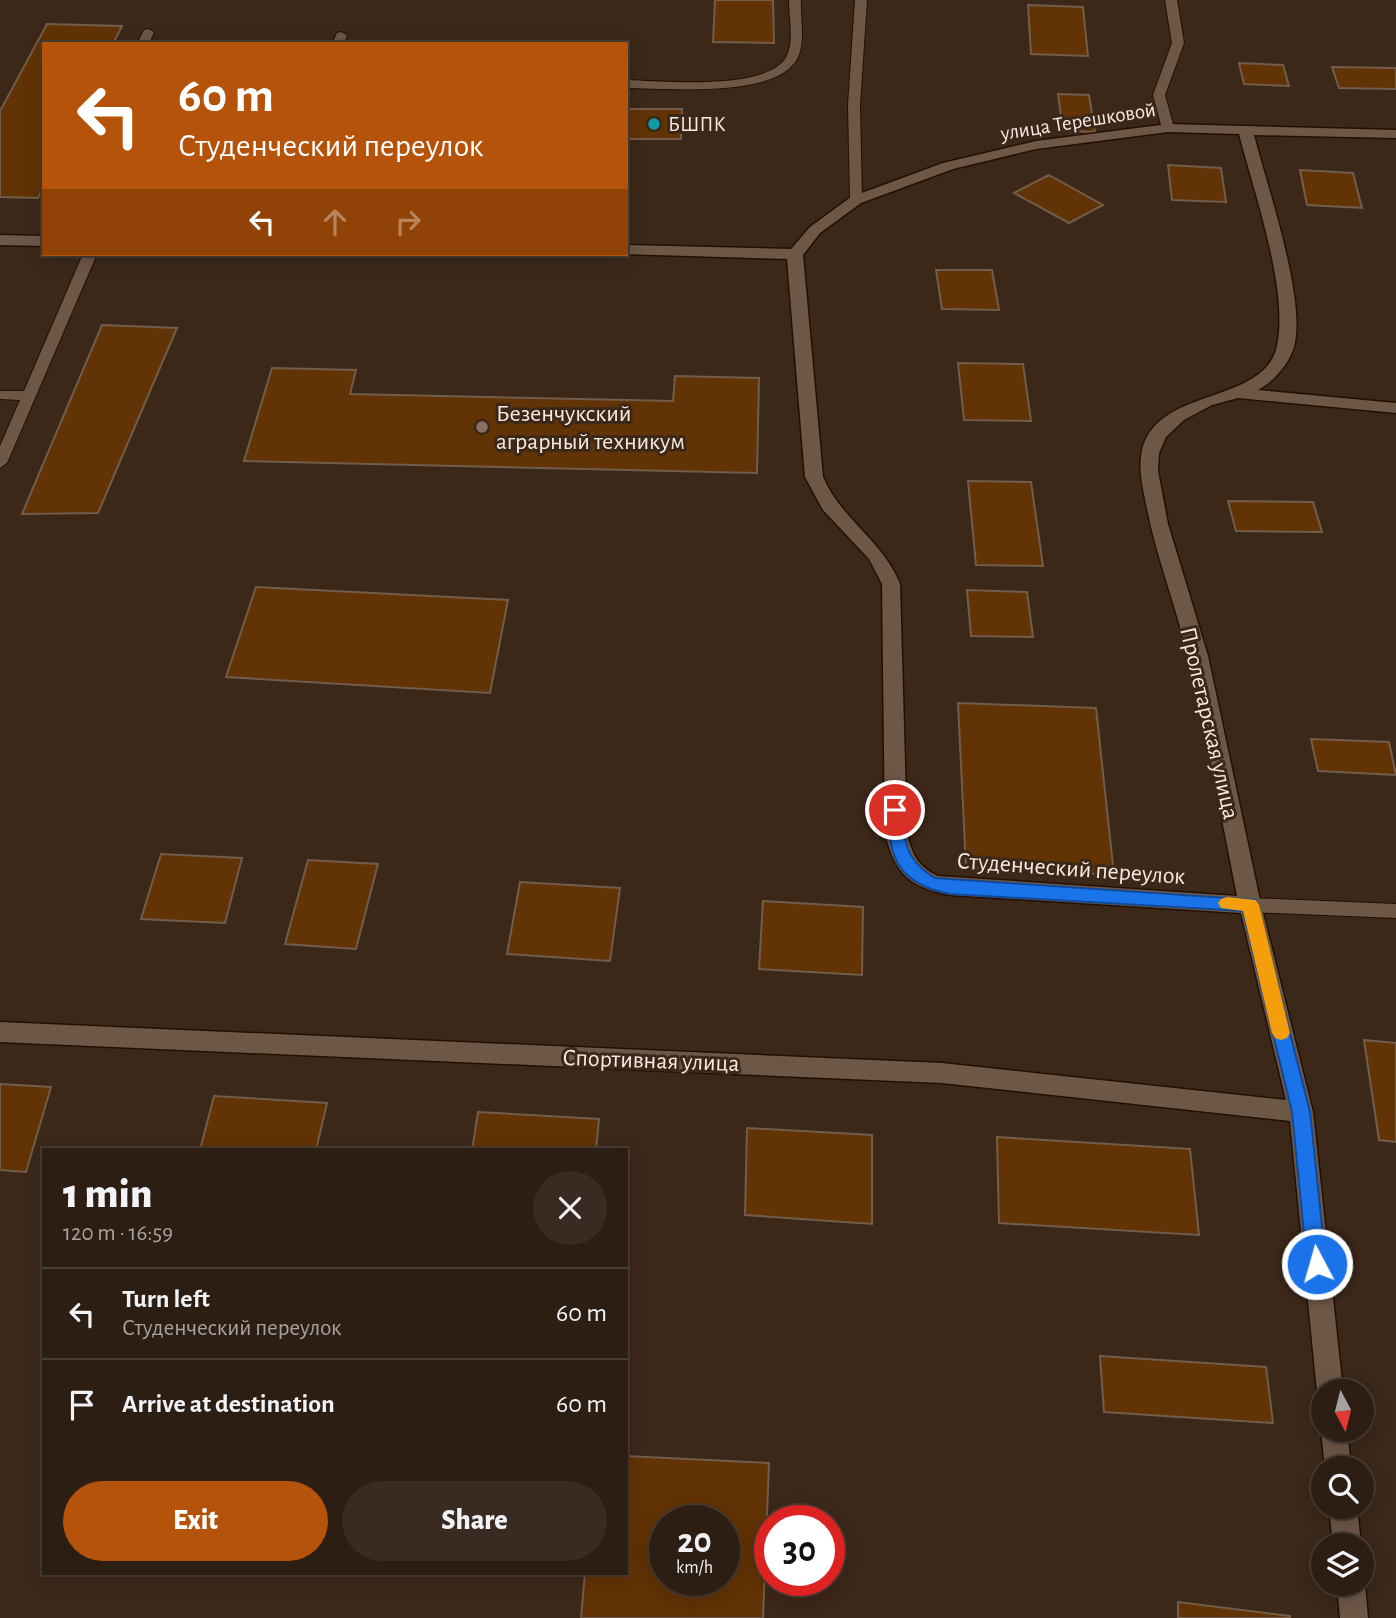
<!DOCTYPE html>
<html lang="en">
<head>
<meta charset="utf-8">
<style>
	body { margin:0; font-family:"Alegreya Sans",sans-serif; background:#392b21; color:#f1f3f6; height:100vh; display:flex; flex-direction:column; font-size:26px; white-space:nowrap }
	* { box-sizing:border-box; margin:0 }
	p { font-size:23px; color:#a7a2a0 }
	.icon { flex:none; width:38px; height:38px; fill:none; stroke:currentColor; stroke-width:2; stroke-linecap:round; stroke-linejoin:round }
	.map { position:relative; flex:1; overflow:hidden }
	.side { position:absolute; left:42px; top:1148px; width:586px; height:427px; display:flex; flex-direction:column; background:#2d1e13; border-radius:0px; box-shadow:0 4px 18px #0003,0 0 0 2px #483c33 }
	.side>* { flex:none }
	.hud { position:absolute; left:42px; top:42px; width:586px; height:214px; border-radius:0px; box-shadow:0 4px 18px #0003,0 0 0 2px #483c33; background:#b45309; color:#fff; overflow:hidden }
	.needle { width:46px; rotate:173deg }
	.fabs { position:absolute; left:1311px; top:1379px; display:grid; gap:14px }
	.fabs a { display:grid; place-items:center; width:63px; height:63px; border-radius:50%; background:#2d1e13; box-shadow:0 4px 18px #0003,0 0 0 2px #483c33; font-size:35px }
	.speed { position:absolute; left:649px; top:1505px; display:flex; gap:14px; font-size:35px; font-weight:700; text-align:center }
	.speed>* { display:grid; place-content:center; width:91px; height:91px; border-radius:50%; background:#2d1e13; box-shadow:0 4px 18px #0003,0 0 0 2px #483c33; line-height:1 }
	.speed small { font-size:18px; font-weight:400 }
	.speed .limit { border:10px solid #d22; background:#fff; color:#111 }
	.pin { position:absolute; display:grid; place-items:center; width:60px; height:60px; color:#fff; margin:-30px; border:4px solid #fff; border-radius:50%; box-shadow:0 2px 7px #0007 }
	.me { position:absolute; width:77px; margin:-38px; rotate:354deg; stroke-linejoin:round; filter:drop-shadow(0 0 5px #0008) }
	.turn { display:flex; align-items:center; gap:24px; height:147px; padding:0 21px; font-size:32px }
	.turn .icon { width:91px; height:91px; stroke-width:2.5 }
	.turn b { display:block; font-size:49px; line-height:60px }
	.lanes { display:flex; align-items:center; height:66px; padding:0 21px; background:#0003; justify-content:center; gap:35px; direction:ltr }
	.lanes .off { opacity:.35 }
	.round { display:grid; place-items:center; flex:none; width:74px; height:74px; border-radius:37px; background:#392b21 }
	.headline { display:flex; align-items:center; justify-content:space-between; height:119px; padding:0 21px }
	h1 { font-size:42px; font-weight:800; line-height:52px }
	.action { display:flex; gap:14px; margin-top:auto; padding:14px 21px }
	.action a { flex:1; height:80px; border-radius:42px; background:#b45309; color:#fff; font-size:28px; font-weight:800; line-height:80px; text-align:center }
	.action a+a { background:#392b21; color:#f1f3f6 }
	ul { padding:0; list-style:none }
	li { display:flex; align-items:center; gap:21px; height:91px; padding:0 21px; border-top:2px solid #483c33 }
	li div { flex:1 }
	li b { display:block; font-size:26px }
	li em { font-style:normal }
	.map>svg:first-child { display:block }
	.building { fill:#623304; stroke:#725c4c; stroke-width:2; fill-rule:evenodd }
	.lines { fill:none; stroke-linecap:round; stroke-linejoin:round }
	.lane-casing { stroke:#221103; stroke-width:2 }
	.street-casing { stroke:#221103; stroke-width:3 }
	.lane { fill:#6d5747; fill-rule:evenodd }
	.street { fill:#6d5747; fill-rule:evenodd }
	.route { fill:#1a73e8; stroke:#114b97; stroke-width:2 }
	.slow { fill:#f59e0b }
	.culture-dot { fill:#0f9aa8; stroke:#3c2819; stroke-width:2.5 }
	.education-dot { fill:#8d6e63; stroke:#3c2819; stroke-width:2.5 }
	.labels { text-anchor:middle; stroke-width:6; stroke-linejoin:round; paint-order:stroke }
	.far-street-label { font-size:21px; fill:#f7e9e0; stroke:#3c2819 }
	.far-poi-label { font-size:21px; fill:#f7e9e0; stroke:#3c2819; text-anchor:start }
	.poi-label { font-size:24px; fill:#f7e9e0; stroke:#3c2819; text-anchor:start }
	.street-label { font-size:24px; fill:#f7e9e0; stroke:#3c2819 }
</style>
</head>
<body>
<div class="map">
<svg width="1396" height="1618" viewBox="0 0 1396 1618">
	<rect width="100%" height="100%" fill="#3c2819"/>
	<!-- building -->
	<g class="building">
		<path d="M 715,0 L 773,0 L 774,43 L 713,42 Z"/>
		<path d="M 1028,5 L 1083,7 L 1088,56 L 1031,54 Z"/>
		<path d="M 47,24 L 122,26 L 113,44 L 44,44 L 44,186 L 38,198 L 0,197 L 0,111 Z"/>
		<path d="M 1239,63 L 1283,65 L 1289,86 L 1244,84 Z"/>
		<path d="M 1332,67 L 1396,68 L 1396,89 L 1339,88 Z"/>
		<path d="M 1058,94 L 1089,95 L 1095,132 L 1063,131 Z"/>
		<path d="M 626,109 L 682,109 L 681,139 L 626,139 Z"/>
		<path d="M 1168,165 L 1221,168 L 1226,202 L 1172,200 Z"/>
		<path d="M 1300,170 L 1353,173 L 1362,208 L 1307,205 Z"/>
		<path d="M 1049,175 L 1103,205 L 1069,223 L 1014,193 Z"/>
		<path d="M 936,270 L 992,270 L 999,310 L 942,309 Z"/>
		<path d="M 102,325 L 177,328 L 98,513 L 22,514 Z"/>
		<path d="M 958,363 L 1023,364 L 1031,421 L 964,420 Z"/>
		<path d="M 272,368 L 356,370 L 350,394 L 673,401 L 675,376 L 759,378 L 757,473 L 244,461 Z"/>
		<path d="M 968,481 L 1031,482 L 1043,566 L 976,565 Z"/>
		<path d="M 1228,501 L 1313,502 L 1322,532 L 1236,531 Z"/>
		<path d="M 256,587 L 508,600 L 490,693 L 226,677 Z"/>
		<path d="M 967,590 L 1027,592 L 1033,637 L 971,636 Z"/>
		<path d="M 958,703 L 1096,708 L 1114,875 L 966,868 Z"/>
		<path d="M 1311,739 L 1389,742 L 1396,775 L 1318,771 Z"/>
		<path d="M 161,854 L 242,858 L 225,923 L 141,919 Z"/>
		<path d="M 308,860 L 378,864 L 356,949 L 285,944 Z"/>
		<path d="M 520,882 L 620,888 L 610,961 L 507,954 Z"/>
		<path d="M 763,901 L 863,907 L 862,975 L 759,969 Z"/>
		<path d="M 1364,1040 L 1396,1043 L 1396,1142 L 1379,1140 Z"/>
		<path d="M 0,1084 L 51,1087 L 26,1172 L 0,1170 Z"/>
		<path d="M 214,1096 L 327,1103 L 316,1150 L 200,1150 Z"/>
		<path d="M 478,1112 L 599,1119 L 596,1150 L 472,1150 Z"/>
		<path d="M 747,1128 L 872,1135 L 872,1224 L 745,1215 Z"/>
		<path d="M 997,1137 L 1190,1149 L 1199,1235 L 999,1223 Z"/>
		<path d="M 1100,1356 L 1266,1367 L 1273,1423 L 1104,1412 Z"/>
		<path d="M 626,1456 L 769,1463 L 763,1618 L 581,1618 L 585,1573 L 626,1573 ZM 665,1521 L 724,1521 L 724,1580 L 665,1580 Z"/>
		<path d="M 1178,1602 L 1290,1616 L 1290,1618 L 1178,1618 Z"/>
	</g>
	<g class="lines">
		<defs>
			<g id="lane">
				<path d="M 789,0 L 801,0 C 800,18 806,42 797,59 C 775,99 666,88 626,88 L 626,80 C 663,81 762,91 785,59 C 795,44 789,17 789,0 Z"/>
				<path d="M 855,0 L 867,0 L 860,105 L 862,200 L 856,204 L 850,200 L 848,105 Z"/>
				<path d="M 1165,0 L 1177,0 L 1184,43 L 1165,95 L 1174,128 L 1168,132 L 1162,128 L 1153,95 L 1172,43 Z"/>
				<path d="M 148,29 L 154,32 L 149,44 L 137,44 L 144,30 Z"/>
				<path d="M 341,32 L 347,35 L 344,44 L 332,44 L 337,33 Z"/>
				<path d="M 83,254 L 97,254 L 7,463 L 0,468 L 0,446 L 20,400 L 0,399 L 0,391 L 24,391 Z"/>
				<path d="M 1250,898 L 1396,904 L 1396,918 L 1250,912 L 1244,910 L 1241,905 L 1244,900 Z"/>
			</g>
			<g id="street">
				<path d="M 1168,124 L 1396,130 L 1396,138 L 1254,135 C 1266,183 1309,306 1293,350 C 1287,366 1273,382 1258,390 L 1396,403 L 1396,413 L 1238,398 L 1212,405 L 1184,420 L 1166,437 L 1159,453 L 1158,471 L 1168,524 L 1208,656 L 1261,905 L 1313,1112 L 1343,1391 L 1323,1391 L 1323,1401 L 1317,1391 L 1290,1121 L 942,1083 L 0,1042 L 0,1022 L 942,1063 L 1286,1100 L 1241,913 L 950,895 C 909,887 896,875 885,834 L 882,584 L 869,559 L 823,510 L 805,477 L 787,259 L 622,254 L 626,254 L 626,245 L 791,249 L 810,227 L 851,197 L 943,163 L 1036,141 ZM 1168,132 L 1239,134 C 1254,192 1289,290 1277,346 C 1264,407 1149,385 1141,457 C 1139,473 1143,488 1146,504 C 1156,556 1176,606 1188,657 C 1207,736 1221,816 1237,896 L 938,876 C 918,867 912,854 907,834 L 900,584 C 883,541 841,519 823,477 L 803,255 L 820,233 L 861,203 L 953,169 L 1036,149 Z"/>
				<path d="M 0,235 L 44,236 L 44,246 L 0,245 Z"/>
				<path d="M 1323,1424 L 1323,1430 L 1347,1430 L 1351,1468 L 1325,1468 L 1321,1430 Z"/>
				<path d="M 1329,1507 L 1357,1507 L 1361,1545 L 1333,1545 Z"/>
				<path d="M 1362,1575 L 1365,1584 L 1368,1618 L 1340,1618 L 1337,1584 L 1362,1584 Z"/>
			</g>
		</defs>
		<!-- lane casing -->
		<use href="#lane" class="lane-casing"/>
		<!-- street casing -->
		<use href="#street" class="street-casing"/>
		<!-- lane -->
		<use href="#lane" class="lane"/>
		<!-- street -->
		<use href="#street" class="street"/>
	</g>
	<!-- route -->
	<path class="route" d="M 895,804 L 903,810 C 904,842 905,860 935,878 L 1256,900 L 1310,1112 L 1326,1264 L 1323,1271 L 1317,1273 L 1310,1271 L 1307,1264 L 1292,1112 L 1243,911 L 950,894 C 899,884 888,859 888,810 Z"/>
	<!-- slow -->
	<path class="slow" d="M 1227,897 L 1256,900 L 1259,905 L 1290,1033 L 1287,1038 L 1281,1040 L 1275,1038 L 1272,1033 L 1243,911 L 1221,908 L 1218,903 L 1221,899 Z"/>
	<!-- markers -->
	<circle class="culture-dot" cx="654" cy="124" r="7"/>
	<circle class="education-dot" cx="482" cy="427" r="7"/>
	<g class="labels">
		<!-- far-street labels -->
		<g class="far-street-label">
			<text transform="translate(1078 121) rotate(-9)" y="7">улица Терешковой</text>
		</g>
		<!-- far-poi labels -->
		<g class="far-poi-label">
			<text x="668" y="131">БШПК</text>
		</g>
		<!-- poi labels -->
		<g class="poi-label">
			<text x="496" y="421">Безенчукский<tspan x="496" dy="28">аграрный техникум</tspan></text>
		</g>
		<!-- street labels -->
		<g class="street-label">
			<text transform="translate(1210 723) rotate(77)" y="8">Пролетарская улица</text>
			<text transform="translate(1071 868) rotate(4)" y="8">Студенческий переулок</text>
			<text transform="translate(651 1060) rotate(2)" y="8">Спортивная улица</text>
		</g>
	</g>
</svg>
<div class="fabs">
<a><svg class="needle" viewBox="-14 -14 28 28"><path d="M0-13l5 13h-10z" fill="#e53935"/><path d="M0 13l5-13h-10z" fill="#a7a2a0"/></svg></a>
<a><svg class="icon" aria-label="search" viewBox="0 0 24 24"><circle cx="10" cy="10" r="6"/><path d="M15 15l6 6"/></svg></a>
<a><svg class="icon" aria-label="layers" viewBox="0 0 24 24"><path d="M12 4l9 5-9 5-9-5zM3 14l9 5 9-5"/></svg></a>
</div>
<div class="speed"><div>20<small>km/h</small></div><div class="limit">30</div></div>
<div class="pin" style="left:895px;top:810px;background:#d93025"><svg class="icon" aria-label="arrive" viewBox="0 0 24 24"><path d="M6 21V4h12l-3 4 3 4H6"/></svg></div>
<svg class="me" style="left:1317px;top:1264px" viewBox="-20 -20 40 40"><circle r="17" fill="#1a73e8" stroke="#fff" stroke-width="3"/><path d="M0-11L8 9 0 5-8 9z" fill="#fff"/></svg>
<div class="hud">
<div class="turn"><svg class="icon" aria-label="left" viewBox="0 0 24 24"><path d="M17 20v-9H6M10 6l-5 5 5 5"/></svg><div><b>60 m</b>Студенческий переулок</div></div>
<div class="lanes"><svg class="icon" aria-label="left" viewBox="0 0 24 24"><path d="M17 20v-9H6M10 6l-5 5 5 5"/></svg><svg class="icon off" aria-label="ahead" viewBox="0 0 24 24"><path d="M12 20V5M6 11l6-6 6 6"/></svg><svg class="icon off" aria-label="right" viewBox="0 0 24 24"><path d="M7 20v-9h11M14 6l5 5-5 5"/></svg></div>
</div>
<section class="side">
<div class="headline"><div><h1>1 min</h1><p>120 m · 16:59</p></div><a class="round"><svg class="icon" aria-label="close" viewBox="0 0 24 24"><path d="M6 6l12 12M18 6L6 18"/></svg></a></div>
<ul>
<li><svg class="icon" aria-label="left" viewBox="0 0 24 24"><path d="M17 20v-9H6M10 6l-5 5 5 5"/></svg><div><b>Turn left</b><p>Студенческий переулок</p></div><em>60 m</em></li>
<li><svg class="icon" aria-label="arrive" viewBox="0 0 24 24"><path d="M6 21V4h12l-3 4 3 4H6"/></svg><div><b>Arrive at destination</b></div><em>60 m</em></li>
</ul>
<div class="action"><a>Exit</a><a>Share</a></div>
</section>
</div>
</body>
</html>
